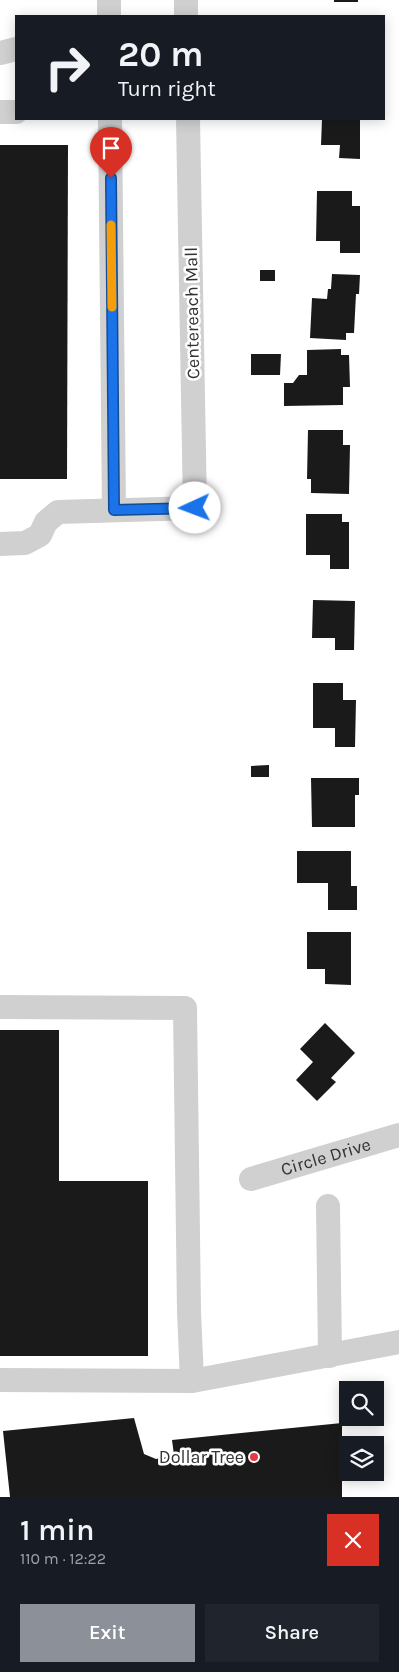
<!DOCTYPE html>
<html lang="en">
<head>
<meta charset="utf-8">
<style>
	body { margin:0; font-family:Karla,sans-serif; background:#20242c; color:#f1f3f6; height:100vh; display:flex; flex-direction:column; font-size:19px; white-space:nowrap }
	* { box-sizing:border-box; margin:0 }
	p { font-size:16px; color:#9ea1a6 }
	.icon { flex:none; width:28px; height:28px; fill:none; stroke:currentColor; stroke-width:2; stroke-linecap:round; stroke-linejoin:round }
	.map { position:relative; height:1497px; overflow:hidden }
	.side { display:flex; flex-direction:column; background:#171b24; flex:1 }
	.side>* { flex:none }
	.top-card { position:absolute; left:15px; top:15px; width:370px; height:105px; border-radius:0px; box-shadow:0 2px 12px #0003; background:#171b24; color:#f1f3f6; overflow:hidden }
	.fabs { position:absolute; left:339px; top:1381px; display:grid; gap:10px }
	.fabs a { display:grid; place-items:center; width:45px; height:45px; border-radius:0px; background:#171b24; box-shadow:0 2px 12px #0003; font-size:25px }
	.pin { position:absolute; display:grid; place-items:center; width:42px; height:42px; color:#fff; margin:-51px -21px; border-radius:50% 50% 50% 0; rotate:-45deg; box-shadow:0 0 5px #0007 }
	.pin .icon { rotate:45deg }
	.me { position:absolute; width:55px; margin:-28px; rotate:268deg; stroke-linejoin:round; filter:drop-shadow(0 0 4px #0008) }
	.turn { display:flex; align-items:center; gap:18px; height:105px; padding:0 20px; font-size:22px }
	.turn .icon { width:65px; height:65px; stroke-width:2.5 }
	.turn b { display:block; font-size:35px; line-height:42px }
	.round { display:grid; place-items:center; flex:none; width:52px; height:52px; border-radius:0px; background:#20242c }
	.summary { display:flex; align-items:center; justify-content:space-between; height:85px; padding:0 20px }
	h1 { font-size:30px; font-weight:600; line-height:38px }
	.button { display:flex; gap:10px; margin-top:auto; padding:10px 20px }
	.button a { flex:1; height:58px; border-radius:0px; background:#8c9099; color:#fff; font-size:20px; font-weight:600; line-height:58px; text-align:center }
	.button a+a { background:#20242c; color:#f1f3f6 }
	.map>svg:first-child { display:block }
	.building { fill:#1a1a1a }
	.lines { fill:none; stroke-linecap:round; stroke-linejoin:round }
	.minor { stroke:#d0d0d0; stroke-width:24 }
	.route-casing { stroke:#114b97; stroke-width:12 }
	.route { stroke:#1a73e8; stroke-width:9 }
	.slow { stroke:#f59e0b; stroke-width:9 }
	.poi-dot { fill:#e63946; stroke:#fff; stroke-width:2 }
	.labels { text-anchor:middle; stroke-width:5; stroke-linejoin:round; paint-order:stroke }
	.street-label { font-size:18px; fill:#333; stroke:#fff }
	.poi-label { font-size:18px; fill:#333; stroke:#fff; text-anchor:end }
</style>
</head>
<body>
<div class="map">
<svg width="399" height="1497" viewBox="0 0 399 1497">
	<rect width="100%" height="100%" fill="#fff"/>
	<!-- building -->
	<g class="building">
		<rect x="334" y="0" width="24" height="2"/>
		<path d="M 322,119 L 360,119 L 360,159 L 339,158 L 340,145 L 321,145 Z"/>
		<path d="M 0,145 L 68,145 L 67,479 L 0,479 Z"/>
		<path d="M 317,191 L 352,191 L 352,206 L 360,206 L 360,253 L 340,253 L 340,241 L 316,241 Z"/>
		<rect x="260" y="270" width="15" height="11"/>
		<path d="M 332,274 L 360,275 L 359,294 L 356,294 L 354,333 L 346,333 L 346,340 L 310,338 L 312,298 L 327,299 L 328,289 L 331,289 Z"/>
		<path d="M 341,349 L 341,355 L 349,355 L 350,387 L 343,387 L 343,405 L 284,406 L 284,383 L 293,383 L 299,375 L 307,375 L 307,350 Z"/>
		<path d="M 251,354 L 281,354 L 280,375 L 251,375 Z"/>
		<path d="M 308,430 L 343,430 L 343,445 L 350,445 L 349,494 L 311,493 L 311,479 L 307,479 Z"/>
		<path d="M 306,514 L 342,514 L 342,522 L 349,522 L 349,569 L 330,569 L 330,555 L 306,555 Z"/>
		<path d="M 313,600 L 355,601 L 354,650 L 335,650 L 335,638 L 312,638 Z"/>
		<path d="M 313,683 L 343,683 L 343,700 L 356,700 L 355,747 L 335,747 L 335,728 L 313,728 Z"/>
		<path d="M 269,765 L 269,777 L 251,777 L 251,766 Z"/>
		<path d="M 311,778 L 359,778 L 359,795 L 355,795 L 355,827 L 312,827 Z"/>
		<path d="M 297,851 L 351,851 L 351,886 L 357,886 L 357,910 L 328,910 L 328,883 L 297,883 Z"/>
		<path d="M 307,932 L 351,932 L 351,985 L 325,984 L 325,969 L 307,969 Z"/>
		<path d="M 325,1023 L 355,1053 L 331,1078 L 336,1082 L 317,1101 L 296,1080 L 313,1062 L 300,1049 Z"/>
		<path d="M 0,1030 L 59,1030 L 59,1181 L 148,1181 L 148,1356 L 0,1356 Z"/>
		<path d="M 134,1418 L 144,1454 L 156,1459 L 174,1455 L 172,1440 L 342,1423 L 342,1497 L 10,1497 L 3,1431 Z"/>
	</g>
	<g class="lines">
		<!-- minor -->
		<g class="minor">
			<path d="M 109,0 L 109,16"/>
			<path d="M 186,0 L 186,16"/>
			<path d="M 0,53 L 16,49"/>
			<path d="M 0,112 L 16,112"/>
			<path d="M 110,119 L 114,510"/>
			<path d="M 0,544 L 25,543 L 40,535 L 46,522 L 58,512 L 195,508 L 188,119"/>
			<path d="M 0,1007 L 185,1008 L 189,1311 L 192,1381"/>
			<path id="s1" d="M 251,1179 L 399,1135"/>
			<path d="M 328,1206 L 330,1356"/>
			<path d="M 0,1380 L 192,1381 L 399,1342"/>
		</g>
	</g>
	<g class="lines">
		<defs>
			<path id="route" d="M 111,178 L 114,510 L 195,508"/>
		</defs>
		<!-- route casing -->
		<use href="#route" class="route-casing"/>
		<!-- route -->
		<use href="#route" class="route"/>
		<!-- slow -->
		<path class="slow" d="M 111,225 L 112,307"/>
	</g>
	<!-- markers -->
	<circle class="poi-dot" cx="254" cy="1457" r="5"/>
	<g class="labels">
		<!-- street labels -->
		<g class="street-label">
			<text transform="translate(192 313) rotate(-91)" y="6">Centereach Mall</text>
			<text dy="6" stroke="none"><textPath href="#s1" startOffset="78">Circle Drive</textPath></text>
		</g>
		<!-- poi labels -->
		<g class="poi-label">
			<text x="244" y="1463">Dollar Tree</text>
		</g>
	</g>
</svg>
<div class="fabs">
<a><svg class="icon" aria-label="search" viewBox="0 0 24 24"><circle cx="10" cy="10" r="6"/><path d="M15 15l6 6"/></svg></a>
<a><svg class="icon" aria-label="layers" viewBox="0 0 24 24"><path d="M12 4l9 5-9 5-9-5zM3 14l9 5 9-5"/></svg></a>
</div>
<div class="pin" style="left:111px;top:178px;background:#d93025"><svg class="icon" aria-label="arrive" viewBox="0 0 24 24"><path d="M6 21V4h12l-3 4 3 4H6"/></svg></div>
<svg class="me" style="left:195px;top:508px" viewBox="-20 -20 40 40"><circle r="19" fill="#fff"/><path d="M0-13L10 11 0 6-10 11z" fill="#1a73e8"/></svg>
<div class="top-card">
<div class="turn"><svg class="icon" aria-label="right" viewBox="0 0 24 24"><path d="M7 20v-9h11M14 6l5 5-5 5"/></svg><div><b>20 m</b>Turn right</div></div>
</div>
</div>
<section class="side">
<div class="summary"><div><h1>1 min</h1><p>110 m · 12:22</p></div><a class="round" style="background:#d93025;color:#fff"><svg class="icon" aria-label="close" viewBox="0 0 24 24"><path d="M6 6l12 12M18 6L6 18"/></svg></a></div>
<div class="button"><a>Exit</a><a>Share</a></div>
</section>
</body>
</html>
